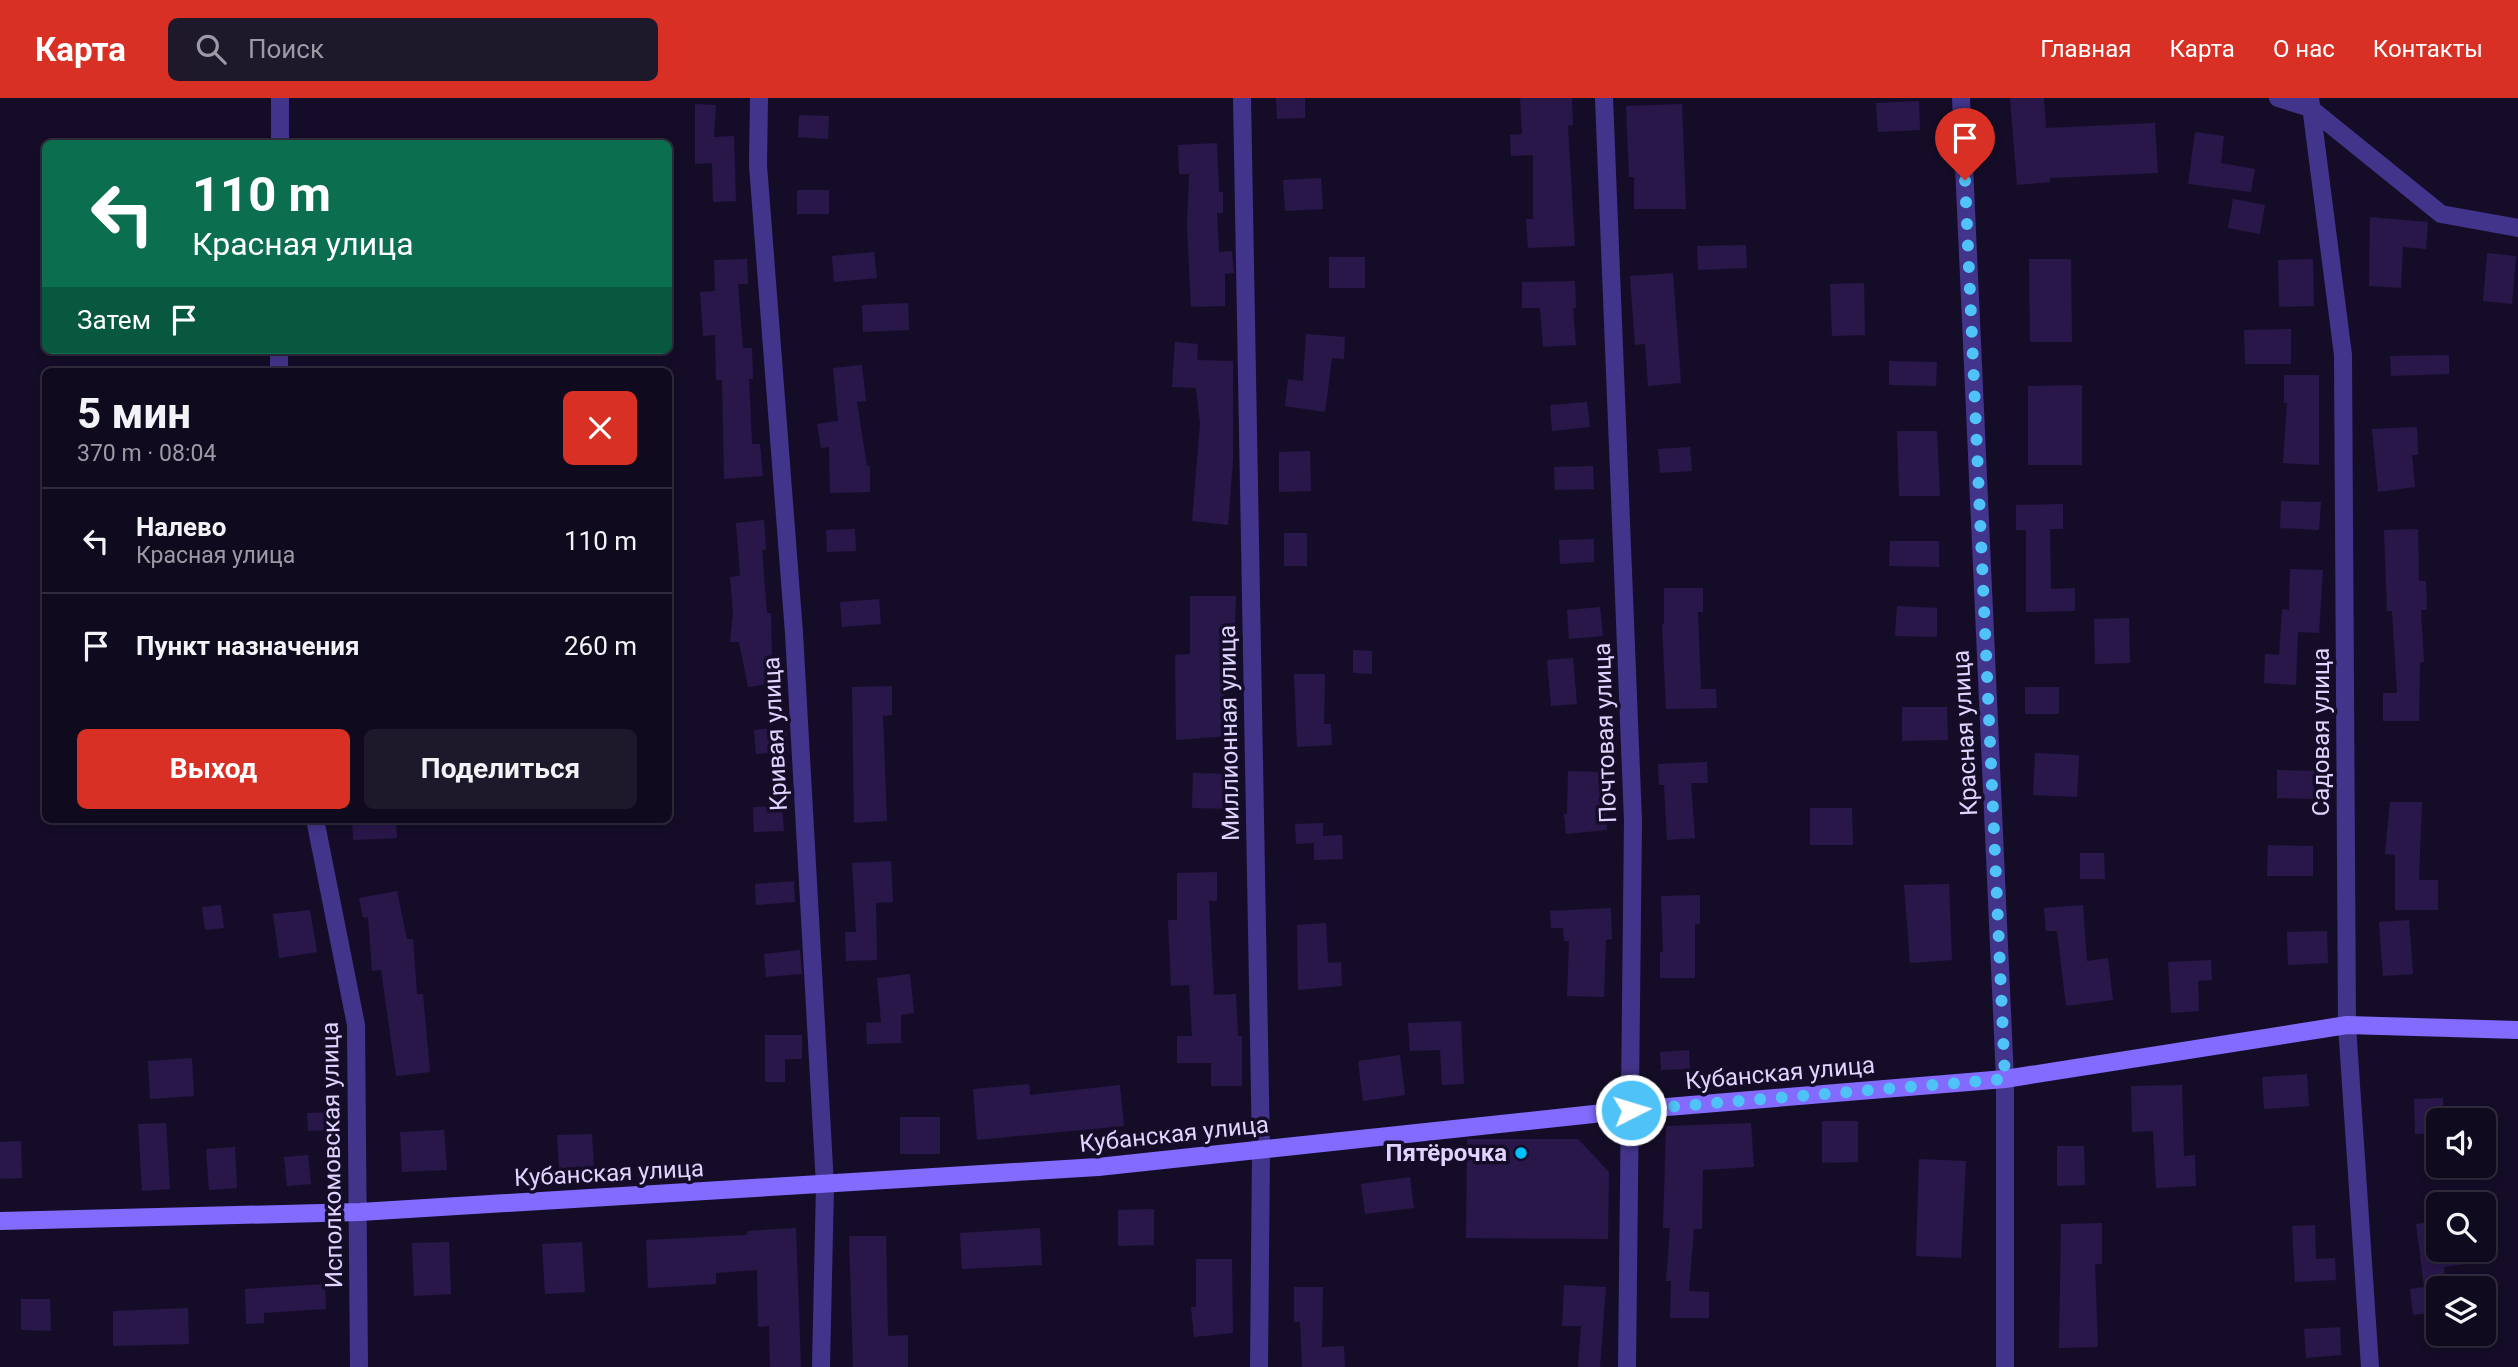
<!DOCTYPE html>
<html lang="ru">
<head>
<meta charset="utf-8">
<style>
	body { margin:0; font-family:Roboto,sans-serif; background:#1e182b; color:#f1f3f6; height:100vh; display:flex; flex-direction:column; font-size:26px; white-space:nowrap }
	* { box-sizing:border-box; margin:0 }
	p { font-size:23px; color:#9c9aa4 }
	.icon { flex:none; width:38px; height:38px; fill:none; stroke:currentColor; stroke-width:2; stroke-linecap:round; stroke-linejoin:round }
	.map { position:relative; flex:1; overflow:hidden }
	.details { position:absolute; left:42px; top:270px; width:630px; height:455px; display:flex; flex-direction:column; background:#100a1e; border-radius:10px; box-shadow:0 4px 10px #0003,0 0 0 2px #302b3c }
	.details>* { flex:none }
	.top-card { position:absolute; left:42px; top:42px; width:630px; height:214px; border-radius:10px; box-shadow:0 4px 10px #0003,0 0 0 2px #302b3c; background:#0b6e4f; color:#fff; overflow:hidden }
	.fabs { position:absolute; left:2426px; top:1010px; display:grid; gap:14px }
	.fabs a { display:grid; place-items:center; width:70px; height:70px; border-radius:10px; background:#100a1e; box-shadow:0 4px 10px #0003,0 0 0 2px #302b3c; font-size:35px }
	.pin { position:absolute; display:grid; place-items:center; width:60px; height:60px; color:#fff; margin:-72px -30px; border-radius:50% 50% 50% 0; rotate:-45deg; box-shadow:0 0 7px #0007 }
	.pin .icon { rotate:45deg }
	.me { position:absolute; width:77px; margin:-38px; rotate:85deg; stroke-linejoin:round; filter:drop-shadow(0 0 5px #0008) }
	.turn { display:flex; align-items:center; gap:24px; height:147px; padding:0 35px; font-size:32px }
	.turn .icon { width:91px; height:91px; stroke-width:2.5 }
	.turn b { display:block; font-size:49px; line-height:60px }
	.then { display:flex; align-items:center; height:66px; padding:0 35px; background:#0003; gap:14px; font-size:26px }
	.round { display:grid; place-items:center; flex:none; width:74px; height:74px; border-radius:10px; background:#1e182b }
	.headline { display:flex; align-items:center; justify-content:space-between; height:119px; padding:0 35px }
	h1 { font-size:42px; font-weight:700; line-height:52px }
	.primary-button { display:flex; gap:14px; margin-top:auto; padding:14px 35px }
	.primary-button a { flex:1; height:80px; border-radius:10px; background:#d93025; color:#fff; font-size:28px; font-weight:700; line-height:80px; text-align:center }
	.primary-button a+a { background:#1e182b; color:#f1f3f6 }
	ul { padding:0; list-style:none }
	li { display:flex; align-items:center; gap:21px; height:105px; padding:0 35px; border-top:2px solid #302b3c }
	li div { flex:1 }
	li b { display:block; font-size:26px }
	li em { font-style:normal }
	header { display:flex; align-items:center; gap:42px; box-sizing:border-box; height:98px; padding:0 35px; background:#d93025; color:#fff }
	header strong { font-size:33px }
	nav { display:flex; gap:38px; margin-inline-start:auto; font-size:24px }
	.search { width:490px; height:63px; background:#1e182b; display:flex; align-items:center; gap:18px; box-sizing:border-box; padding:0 24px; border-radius:10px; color:#9c9aa4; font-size:26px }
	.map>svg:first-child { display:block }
	.building { fill:#29174a }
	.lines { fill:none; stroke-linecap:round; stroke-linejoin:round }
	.minor { stroke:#43348b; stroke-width:18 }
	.tertiary { stroke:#43348b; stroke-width:18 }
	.secondary { stroke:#836bff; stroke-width:18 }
	.route { stroke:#4fc3f7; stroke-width:12; stroke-dasharray:0 21.6 }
	.poi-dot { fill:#00c2ff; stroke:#150d28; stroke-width:2.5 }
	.labels { text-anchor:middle; stroke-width:7; stroke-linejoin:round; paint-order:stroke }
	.street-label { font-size:24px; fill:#dfd4ff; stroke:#150d28 }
	.poi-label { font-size:24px; font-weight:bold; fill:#dfd4ff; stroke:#150d28; text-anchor:end }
</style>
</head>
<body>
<header>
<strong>Карта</strong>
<div class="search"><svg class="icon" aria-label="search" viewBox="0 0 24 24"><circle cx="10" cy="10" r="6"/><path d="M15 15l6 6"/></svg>Поиск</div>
<nav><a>Главная</a><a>Карта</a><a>О нас</a><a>Контакты</a></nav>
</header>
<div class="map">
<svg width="2518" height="1269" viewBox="0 0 2518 1269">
	<rect width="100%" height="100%" fill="#150d28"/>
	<!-- building -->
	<g class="building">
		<path d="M 1276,0 L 1305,0 L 1305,20 L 1277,21 Z"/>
		<path d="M 1520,0 L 1572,0 L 1573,27 L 1568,28 L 1575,148 L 1528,150 L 1526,121 L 1533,121 L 1533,57 L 1511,58 L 1510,37 L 1522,36 Z"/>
		<path d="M 2010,0 L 2044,0 L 2046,30 L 2155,25 L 2158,75 L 2050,80 L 2050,84 L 2017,87 Z"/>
		<path d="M 1919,3 L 1920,32 L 1878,34 L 1876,5 Z"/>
		<path d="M 695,6 L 716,7 L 714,39 L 734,38 L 736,103 L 713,104 L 712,65 L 695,66 Z"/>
		<path d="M 1682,6 L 1686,111 L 1634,111 L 1634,79 L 1629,79 L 1626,8 Z"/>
		<path d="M 799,17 L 829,18 L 828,41 L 798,39 Z"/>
		<path d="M 2195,34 L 2224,38 L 2221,65 L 2255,71 L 2251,94 L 2188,86 Z"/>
		<path d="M 1217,45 L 1219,94 L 1223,94 L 1223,115 L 1217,115 L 1219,154 L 1232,153 L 1234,175 L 1225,176 L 1225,208 L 1191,209 L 1187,128 L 1189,76 L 1179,76 L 1178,47 Z"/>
		<path d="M 1321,80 L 1323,111 L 1285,113 L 1283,82 Z"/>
		<rect x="797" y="92" width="32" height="24"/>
		<path d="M 2233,101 L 2265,107 L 2260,136 L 2228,130 Z"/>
		<path d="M 2370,119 L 2428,124 L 2426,151 L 2403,149 L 2401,190 L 2369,188 Z"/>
		<path d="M 1746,147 L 1747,170 L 1698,172 L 1697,148 Z"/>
		<path d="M 874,154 L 877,180 L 834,184 L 832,158 Z"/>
		<path d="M 2487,155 L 2516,158 L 2512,206 L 2483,203 Z"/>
		<rect x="1329" y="159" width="36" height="31"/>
		<path d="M 747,161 L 748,186 L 738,186 L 743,250 L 752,250 L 753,281 L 749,281 L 752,346 L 760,346 L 763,378 L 724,381 L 722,282 L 716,282 L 715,237 L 703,238 L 700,194 L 715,193 L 714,162 Z"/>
		<path d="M 2029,161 L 2071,161 L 2072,244 L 2030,244 Z"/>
		<path d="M 2313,161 L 2314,208 L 2279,209 L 2278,162 Z"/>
		<path d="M 1673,175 L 1681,285 L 1648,288 L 1645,246 L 1635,247 L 1630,178 Z"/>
		<path d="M 1575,183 L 1576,210 L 1573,210 L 1576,247 L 1543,249 L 1540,210 L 1522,210 L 1522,184 Z"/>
		<path d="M 1864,185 L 1865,237 L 1832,238 L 1830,186 Z"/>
		<path d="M 908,205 L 909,232 L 863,234 L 862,207 Z"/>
		<path d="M 2291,231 L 2291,266 L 2245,266 L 2244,232 Z"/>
		<path d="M 1306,236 L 1345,239 L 1344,261 L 1332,260 L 1325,314 L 1285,308 L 1288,281 L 1303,283 Z"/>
		<path d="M 1175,244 L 1198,246 L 1197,262 L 1233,263 L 1233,362 L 1228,427 L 1192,423 L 1200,326 L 1196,290 L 1172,289 Z"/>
		<path d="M 2449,257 L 2449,276 L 2391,278 L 2390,258 Z"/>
		<path d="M 1889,263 L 1937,264 L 1936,288 L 1889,287 Z"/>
		<path d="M 862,267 L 866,303 L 857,304 L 867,368 L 870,368 L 870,394 L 830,395 L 829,349 L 821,350 L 817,326 L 838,323 L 833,270 Z"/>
		<path d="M 2284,277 L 2319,277 L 2319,367 L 2283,365 L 2287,305 L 2284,305 Z"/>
		<path d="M 2082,287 L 2082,367 L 2028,367 L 2028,288 Z"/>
		<path d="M 1587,304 L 1590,329 L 1552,333 L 1550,307 Z"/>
		<path d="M 2417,329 L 2418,357 L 2412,357 L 2415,389 L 2378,394 L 2372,331 Z"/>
		<path d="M 1897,333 L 1937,333 L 1940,398 L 1899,398 Z"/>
		<path d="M 1690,349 L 1692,373 L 1660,375 L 1658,351 Z"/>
		<path d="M 1310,353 L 1311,393 L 1279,394 L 1279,354 Z"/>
		<path d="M 1593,368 L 1594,391 L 1555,392 L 1554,369 Z"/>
		<path d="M 2281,403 L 2321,404 L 2319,432 L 2280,430 Z"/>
		<path d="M 2063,406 L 2063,431 L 2050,431 L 2051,491 L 2075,490 L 2075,513 L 2026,514 L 2026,432 L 2016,432 L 2016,407 Z"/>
		<path d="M 764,422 L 766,452 L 762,452 L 767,515 L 771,515 L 772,557 L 775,557 L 779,584 L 748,589 L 739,544 L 730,544 L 733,516 L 730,479 L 740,478 L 736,425 Z"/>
		<path d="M 855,431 L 856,453 L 827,454 L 826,432 Z"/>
		<path d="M 2418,431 L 2419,483 L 2426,483 L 2427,512 L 2421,512 L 2424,564 L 2420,565 L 2419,623 L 2383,623 L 2383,595 L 2397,595 L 2392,513 L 2387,513 L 2384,432 Z"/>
		<rect x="1284" y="435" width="23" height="33"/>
		<path d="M 1594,441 L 1594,464 L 1560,466 L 1559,442 Z"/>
		<path d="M 1890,443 L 1939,443 L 1939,469 L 1889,468 Z"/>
		<path d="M 2290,471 L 2323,472 L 2319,535 L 2298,534 L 2296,587 L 2264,585 L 2265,556 L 2279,557 L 2282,511 L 2289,512 Z"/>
		<path d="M 1664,490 L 1703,490 L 1703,514 L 1698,514 L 1701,591 L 1716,591 L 1717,610 L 1666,611 L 1662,526 L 1664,526 Z"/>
		<path d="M 1190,498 L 1236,498 L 1235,528 L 1226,528 L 1229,594 L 1224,594 L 1228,638 L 1176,642 L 1175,557 L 1190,556 Z"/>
		<path d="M 879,501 L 881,526 L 842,529 L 840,504 Z"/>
		<path d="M 1897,508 L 1937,510 L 1937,539 L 1895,538 Z"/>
		<path d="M 1600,509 L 1603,538 L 1569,541 L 1567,512 Z"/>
		<path d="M 2129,520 L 2130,565 L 2095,566 L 2094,521 Z"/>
		<path d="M 1353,552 L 1372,553 L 1372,576 L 1353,575 Z"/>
		<path d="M 1573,560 L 1577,606 L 1551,608 L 1547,562 Z"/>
		<path d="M 1294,576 L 1325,576 L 1324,626 L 1331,626 L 1332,647 L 1297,649 Z"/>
		<path d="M 892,588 L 892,617 L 883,618 L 887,723 L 854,725 L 852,589 Z"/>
		<rect x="2025" y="589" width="34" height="27"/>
		<path d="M 1902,609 L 1947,609 L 1948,642 L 1902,643 Z"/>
		<path d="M 786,629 L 788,653 L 756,656 L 754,632 Z"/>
		<path d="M 2035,655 L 2079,657 L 2077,699 L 2033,697 Z"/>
		<path d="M 1707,664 L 1708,685 L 1691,685 L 1695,740 L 1667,742 L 1664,687 L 1659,687 L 1658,666 Z"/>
		<path d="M 2277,672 L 2315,673 L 2314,701 L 2277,700 Z"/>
		<path d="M 1568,673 L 1605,674 L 1607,732 L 1566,736 L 1564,716 L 1567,716 Z"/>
		<path d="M 1193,675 L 1233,676 L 1232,711 L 1192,710 Z"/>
		<path d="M 2390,704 L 2422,704 L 2419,782 L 2438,782 L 2438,812 L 2395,812 L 2395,757 L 2385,756 Z"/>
		<path d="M 782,708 L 784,733 L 754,734 L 753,709 Z"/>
		<path d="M 1810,710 L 1852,710 L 1853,747 L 1810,747 Z"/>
		<path d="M 352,721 L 396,721 L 397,740 L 353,742 Z"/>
		<path d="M 1323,725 L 1323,738 L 1342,737 L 1343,761 L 1314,762 L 1314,745 L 1296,746 L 1295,726 Z"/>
		<path d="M 2268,747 L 2313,748 L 2313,778 L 2267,778 Z"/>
		<path d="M 2080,755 L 2104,755 L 2105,781 L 2080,781 Z"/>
		<path d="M 891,763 L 893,804 L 876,805 L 877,862 L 846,863 L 845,834 L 856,834 L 852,765 Z"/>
		<path d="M 1217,774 L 1217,803 L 1209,803 L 1214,897 L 1236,896 L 1238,938 L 1242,938 L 1242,988 L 1211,988 L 1211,965 L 1177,965 L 1177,938 L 1192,938 L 1189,887 L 1171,888 L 1168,822 L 1177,822 L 1177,775 Z"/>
		<path d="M 794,783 L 795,804 L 756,807 L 755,786 Z"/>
		<path d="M 1949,786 L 1952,862 L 1910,865 L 1904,787 Z"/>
		<path d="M 397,793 L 407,841 L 413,841 L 417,896 L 423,896 L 430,974 L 396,978 L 381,872 L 372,873 L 368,819 L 363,820 L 359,800 Z"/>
		<path d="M 1700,797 L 1700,826 L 1695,826 L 1695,880 L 1660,880 L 1660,854 L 1663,854 L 1661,798 Z"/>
		<path d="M 221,807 L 224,830 L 205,832 L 202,809 Z"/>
		<path d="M 2083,807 L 2087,863 L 2108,860 L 2113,902 L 2066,908 L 2057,833 L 2046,833 L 2044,810 Z"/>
		<path d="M 1611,810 L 1612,841 L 1606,842 L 1604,899 L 1567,898 L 1569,843 L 1564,843 L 1563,830 L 1551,830 L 1550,813 Z"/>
		<path d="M 310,812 L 317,854 L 279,860 L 273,816 Z"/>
		<path d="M 2409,822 L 2413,876 L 2383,878 L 2379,824 Z"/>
		<path d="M 1326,825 L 1328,865 L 1341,864 L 1342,888 L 1298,892 L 1297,827 Z"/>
		<path d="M 2327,833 L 2328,865 L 2288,867 L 2287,834 Z"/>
		<path d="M 800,852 L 802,876 L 766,879 L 764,856 Z"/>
		<path d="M 2211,862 L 2212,882 L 2198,883 L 2199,913 L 2171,915 L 2168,864 Z"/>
		<path d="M 910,876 L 914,915 L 901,917 L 901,945 L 867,946 L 866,925 L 881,924 L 877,880 Z"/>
		<path d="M 1461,923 L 1464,986 L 1442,987 L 1440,952 L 1410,953 L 1408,925 Z"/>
		<path d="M 765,937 L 802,937 L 802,961 L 785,961 L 785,984 L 765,984 Z"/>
		<path d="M 1689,952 L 1690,971 L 1661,972 L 1660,954 Z"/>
		<path d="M 1400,957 L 1405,997 L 1363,1003 L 1358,963 Z"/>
		<path d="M 192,960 L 194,998 L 150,1001 L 148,963 Z"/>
		<path d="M 2307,976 L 2309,1008 L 2264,1011 L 2262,979 Z"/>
		<path d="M 1029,986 L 1030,997 L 1120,987 L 1124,1028 L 977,1042 L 973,991 Z"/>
		<path d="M 2182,987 L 2184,1058 L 2195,1057 L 2196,1088 L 2156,1090 L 2153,1033 L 2132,1034 L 2131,988 Z"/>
		<path d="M 2443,1000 L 2444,1022 L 2438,1022 L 2438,1035 L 2415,1036 L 2414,1001 Z"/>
		<path d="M 336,1014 L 337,1032 L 308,1033 L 307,1015 Z"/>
		<rect x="900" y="1019" width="40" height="37"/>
		<path d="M 1822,1023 L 1858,1023 L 1858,1064 L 1822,1065 Z"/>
		<path d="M 166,1025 L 170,1091 L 142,1093 L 138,1026 Z"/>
		<path d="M 1751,1025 L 1754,1069 L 1703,1072 L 1702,1131 L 1694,1131 L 1689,1193 L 1709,1194 L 1709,1220 L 1670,1220 L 1671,1183 L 1666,1183 L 1670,1130 L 1663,1130 L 1666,1028 Z"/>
		<path d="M 444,1032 L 447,1072 L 402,1074 L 400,1034 Z"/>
		<path d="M 592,1036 L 594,1070 L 559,1072 L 557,1037 Z"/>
		<path d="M 1467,1041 L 1578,1041 L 1609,1074 L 1608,1141 L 1466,1140 Z"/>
		<path d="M 21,1043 L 22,1080 L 0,1081 L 0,1044 Z"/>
		<path d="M 2057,1048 L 2084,1048 L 2085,1087 L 2057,1088 Z"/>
		<path d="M 235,1049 L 237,1090 L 209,1092 L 206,1051 Z"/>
		<path d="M 308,1057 L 311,1086 L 287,1088 L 284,1059 Z"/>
		<path d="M 1919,1061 L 1966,1063 L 1961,1160 L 1916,1158 Z"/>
		<path d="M 1410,1079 L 1414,1110 L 1365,1116 L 1361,1086 Z"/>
		<path d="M 1154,1111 L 1154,1147 L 1118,1148 L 1118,1112 Z"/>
		<path d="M 2438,1123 L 2438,1152 L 2487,1152 L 2488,1163 L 2444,1169 L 2446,1190 L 2438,1190 L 2438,1214 L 2413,1217 L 2410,1191 L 2424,1189 L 2416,1126 Z"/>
		<path d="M 2102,1125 L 2102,1166 L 2095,1166 L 2098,1249 L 2059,1250 L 2061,1126 Z"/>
		<path d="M 2315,1127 L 2316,1161 L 2335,1160 L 2336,1182 L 2295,1184 L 2292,1128 Z"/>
		<path d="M 796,1130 L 801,1269 L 770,1269 L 769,1228 L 758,1229 L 757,1172 L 716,1175 L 716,1186 L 648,1190 L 646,1142 L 747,1137 L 747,1133 Z"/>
		<path d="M 1040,1130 L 1042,1167 L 962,1171 L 960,1135 Z"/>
		<path d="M 849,1138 L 886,1138 L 888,1238 L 908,1237 L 908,1269 L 853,1269 Z"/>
		<path d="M 449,1144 L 451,1196 L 414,1198 L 412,1145 Z"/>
		<path d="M 582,1144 L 585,1194 L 545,1196 L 542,1146 Z"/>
		<path d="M 1196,1161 L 1232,1161 L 1233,1235 L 1194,1239 L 1191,1209 L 1196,1209 Z"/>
		<path d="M 325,1186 L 326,1211 L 264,1215 L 264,1225 L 246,1226 L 245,1191 Z"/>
		<path d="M 1564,1187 L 1606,1189 L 1600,1269 L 1578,1269 L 1581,1228 L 1562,1228 Z"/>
		<path d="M 1294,1189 L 1323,1189 L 1322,1249 L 1344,1248 L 1345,1269 L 1302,1269 L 1300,1224 L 1294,1224 Z"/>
		<path d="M 21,1201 L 50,1201 L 51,1233 L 21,1232 Z"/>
		<path d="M 188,1210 L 189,1246 L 113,1248 L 113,1213 Z"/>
		<path d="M 2340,1229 L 2341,1257 L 2306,1260 L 2304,1231 Z"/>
	</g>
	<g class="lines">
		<!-- minor -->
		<g class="minor">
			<path d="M 759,0 L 758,67 L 794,535 L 825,1087 L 821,1269"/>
			<path d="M 1242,0 L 1261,1053 L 1259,1269"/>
			<path d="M 1604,0 L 1633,723 L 1627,1269"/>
			<path d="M 2278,0 L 2310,10 L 2441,116 L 2518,130"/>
			<path d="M 2310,0 L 2343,257 L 2347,927 L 2370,1269"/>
			<path d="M 280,46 L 280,0"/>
			<path d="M 279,273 L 279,252"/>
			<path d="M 315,721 L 356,927 L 359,1269"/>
		</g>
		<!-- tertiary -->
		<path class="tertiary" d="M 1961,0 L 2005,981 L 2005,1269"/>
		<!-- secondary -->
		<path class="secondary" d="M 0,1123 L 360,1114 L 1098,1069 L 1631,1012 L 2005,981 L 2347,927 L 2518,932"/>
	</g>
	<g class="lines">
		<!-- route -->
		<path class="route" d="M 1631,1012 L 2005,981 L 1965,82"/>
	</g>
	<!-- markers -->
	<circle class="poi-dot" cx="1521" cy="1055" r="7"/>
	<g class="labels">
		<!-- street labels -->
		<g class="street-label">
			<text transform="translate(2321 634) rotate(-90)" y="8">Садовая улица</text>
			<text transform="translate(1229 635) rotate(-91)" y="8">Миллионная улица</text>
			<text transform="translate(1605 635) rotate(-92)" y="8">Почтовая улица</text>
			<text transform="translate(1965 635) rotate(-93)" y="8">Красная улица</text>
			<text transform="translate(775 636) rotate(-93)" y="8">Кривая улица</text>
			<text transform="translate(1780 975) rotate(-5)" y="8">Кубанская улица</text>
			<text transform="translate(1174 1036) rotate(-6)" y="8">Кубанская улица</text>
			<text transform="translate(332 1057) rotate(-91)" y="8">Исполкомовская улица</text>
			<text transform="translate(609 1075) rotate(-3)" y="8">Кубанская улица</text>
		</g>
		<!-- poi labels -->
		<g class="poi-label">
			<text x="1507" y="1063">Пятёрочка</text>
		</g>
	</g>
</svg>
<div class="fabs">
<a><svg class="icon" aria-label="sound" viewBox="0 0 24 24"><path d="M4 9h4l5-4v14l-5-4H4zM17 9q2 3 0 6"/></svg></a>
<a><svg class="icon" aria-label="search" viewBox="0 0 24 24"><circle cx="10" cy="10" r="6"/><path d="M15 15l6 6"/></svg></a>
<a><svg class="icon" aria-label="layers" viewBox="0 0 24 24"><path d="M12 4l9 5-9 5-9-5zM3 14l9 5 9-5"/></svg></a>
</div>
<div class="pin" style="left:1965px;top:82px;background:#d93025"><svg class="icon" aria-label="arrive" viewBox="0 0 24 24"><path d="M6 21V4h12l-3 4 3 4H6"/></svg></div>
<svg class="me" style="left:1631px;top:1012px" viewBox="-20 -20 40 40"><circle r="17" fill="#4fc3f7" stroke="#fff" stroke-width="3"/><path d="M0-11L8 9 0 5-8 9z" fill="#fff"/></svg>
<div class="top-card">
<div class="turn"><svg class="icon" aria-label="left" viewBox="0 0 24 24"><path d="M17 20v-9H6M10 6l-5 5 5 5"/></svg><div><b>110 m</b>Красная улица</div></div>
<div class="then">Затем<svg class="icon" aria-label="arrive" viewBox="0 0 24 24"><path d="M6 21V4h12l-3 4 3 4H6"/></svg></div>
</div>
<section class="details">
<div class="headline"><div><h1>5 мин</h1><p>370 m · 08:04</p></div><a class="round" style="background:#d93025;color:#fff"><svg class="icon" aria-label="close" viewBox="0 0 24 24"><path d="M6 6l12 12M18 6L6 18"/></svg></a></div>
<ul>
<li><svg class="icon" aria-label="left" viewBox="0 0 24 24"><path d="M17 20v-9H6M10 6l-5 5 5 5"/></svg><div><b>Налево</b><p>Красная улица</p></div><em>110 m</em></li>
<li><svg class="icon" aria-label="arrive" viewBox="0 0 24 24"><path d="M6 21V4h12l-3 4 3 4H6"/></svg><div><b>Пункт назначения</b></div><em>260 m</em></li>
</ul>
<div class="primary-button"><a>Выход</a><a>Поделиться</a></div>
</section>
</div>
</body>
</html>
